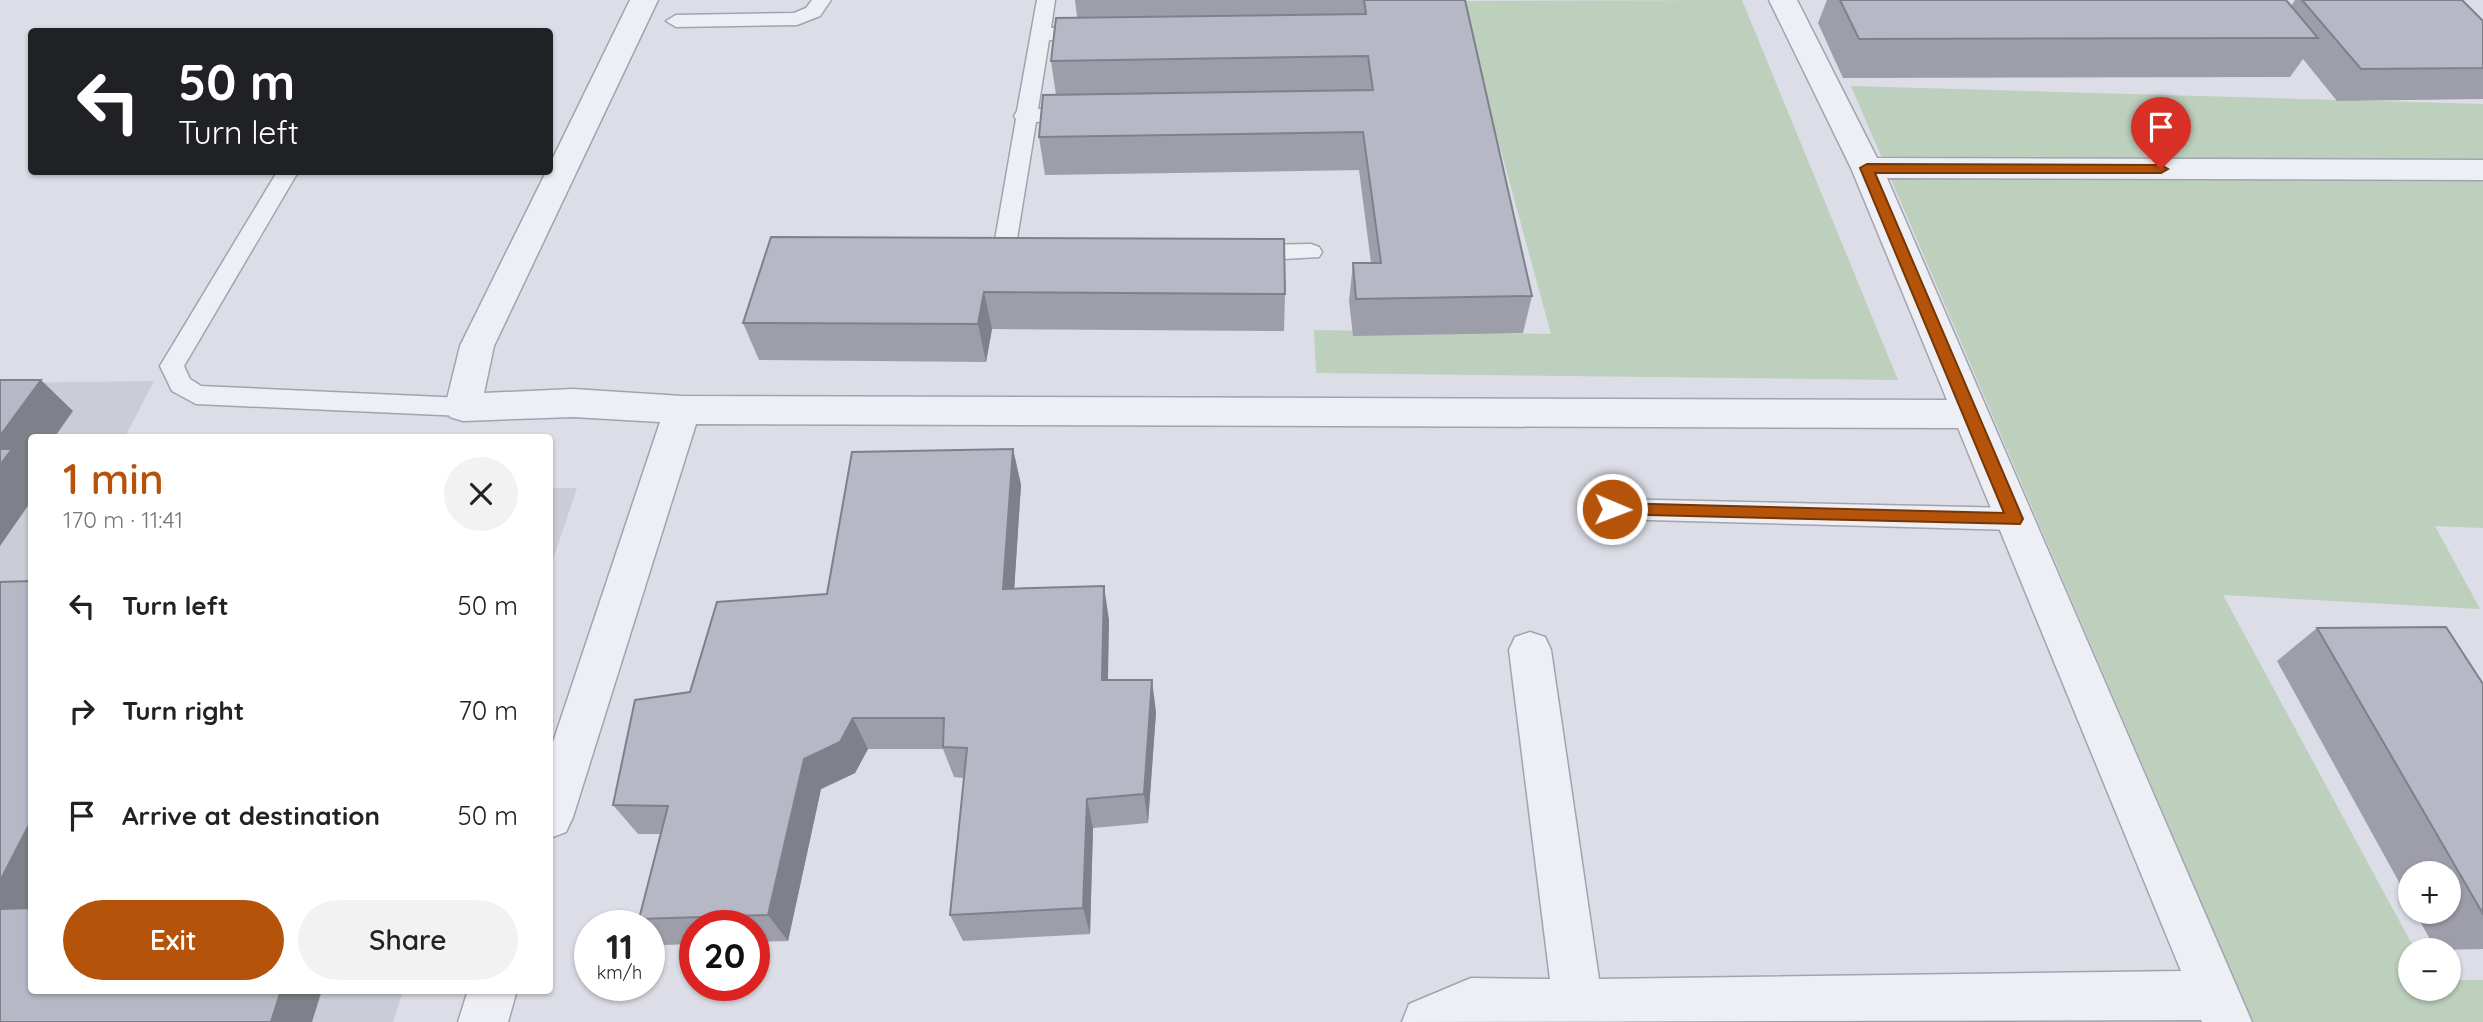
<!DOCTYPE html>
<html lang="en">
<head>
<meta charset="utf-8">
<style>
	body { margin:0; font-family:Quicksand,sans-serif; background:#f2f2f2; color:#222; height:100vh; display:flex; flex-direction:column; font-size:26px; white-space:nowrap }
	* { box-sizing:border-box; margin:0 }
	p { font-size:23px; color:#767676 }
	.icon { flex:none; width:38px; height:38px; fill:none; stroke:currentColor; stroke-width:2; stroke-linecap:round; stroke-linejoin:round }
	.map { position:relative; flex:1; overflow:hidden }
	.side { position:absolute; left:28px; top:434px; width:525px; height:560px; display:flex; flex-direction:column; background:#fff; border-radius:7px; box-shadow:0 2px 5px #0004 }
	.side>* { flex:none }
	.hud { position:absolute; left:28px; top:28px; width:525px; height:147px; border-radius:7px; box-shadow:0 2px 5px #0004; background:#202124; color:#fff; overflow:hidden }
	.buttons { position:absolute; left:2398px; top:861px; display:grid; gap:14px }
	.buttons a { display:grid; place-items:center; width:63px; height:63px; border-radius:50%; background:#fff; box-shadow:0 2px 5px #0004; font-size:35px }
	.speed { position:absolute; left:574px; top:910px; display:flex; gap:14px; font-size:35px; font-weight:700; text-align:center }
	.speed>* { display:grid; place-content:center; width:91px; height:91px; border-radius:50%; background:#fff; box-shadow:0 2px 5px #0004; line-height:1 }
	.speed small { font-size:18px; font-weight:400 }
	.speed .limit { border:10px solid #d22; background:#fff; color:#111 }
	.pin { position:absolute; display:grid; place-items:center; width:60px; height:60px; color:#fff; margin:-72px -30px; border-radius:50% 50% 50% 0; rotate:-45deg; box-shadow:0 0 7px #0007 }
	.pin .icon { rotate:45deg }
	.me { position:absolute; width:77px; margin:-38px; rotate:91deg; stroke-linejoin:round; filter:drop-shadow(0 0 5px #0008) }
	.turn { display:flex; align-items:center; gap:24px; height:147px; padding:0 35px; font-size:32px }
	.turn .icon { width:91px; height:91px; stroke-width:2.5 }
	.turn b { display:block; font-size:49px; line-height:60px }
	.round { display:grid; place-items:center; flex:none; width:74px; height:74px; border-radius:37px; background:#f2f2f2 }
	.headline { display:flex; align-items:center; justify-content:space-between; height:119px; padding:0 35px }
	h1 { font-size:42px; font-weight:600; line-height:52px; color:#b45309 }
	.cta { display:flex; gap:14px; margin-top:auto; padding:14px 35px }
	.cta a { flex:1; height:80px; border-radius:42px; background:#b45309; color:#fff; font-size:28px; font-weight:600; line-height:80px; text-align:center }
	.cta a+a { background:#f2f2f2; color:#222 }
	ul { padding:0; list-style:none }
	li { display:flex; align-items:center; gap:21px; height:105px; padding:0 35px }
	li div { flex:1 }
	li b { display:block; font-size:26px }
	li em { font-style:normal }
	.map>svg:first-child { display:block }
	.built { fill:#caccd7 }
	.green { fill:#bdcfbd }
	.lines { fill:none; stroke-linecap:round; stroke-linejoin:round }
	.service-casing { stroke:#a2a3af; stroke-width:3 }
	.minor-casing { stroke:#a2a3af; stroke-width:3 }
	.service { fill:#eeeff4; fill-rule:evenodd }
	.minor { fill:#eeeff4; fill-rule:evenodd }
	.wall { fill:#9d9ea9 }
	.shaded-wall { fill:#7f818a }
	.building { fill:#b6b8c5; stroke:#7f818a; stroke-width:2 }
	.route { fill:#b45309; stroke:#753606; stroke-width:2 }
</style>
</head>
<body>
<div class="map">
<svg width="2483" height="1022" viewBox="0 0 2483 1022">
	<rect width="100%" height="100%" fill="#dcdde6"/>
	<!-- built -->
	<g class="built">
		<path d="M 154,381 L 125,437 L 32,438 L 32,990 L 403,991 L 393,1022 L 0,1022 L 0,383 Z"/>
		<path d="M 550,488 L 577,488 L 550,568 Z"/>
	</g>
	<!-- green -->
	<g class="green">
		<path d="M 1742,0 L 1898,380 L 1316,373 L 1314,330 L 1551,334 L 1460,1 Z"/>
		<path d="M 1851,86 L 2483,104 L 2483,528 L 2435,526 L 2480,609 L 2223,595 L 2415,950 L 2410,950 L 2410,989 L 2448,989 L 2448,980 L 2483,980 L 2483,1022 L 2253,1022 Z"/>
	</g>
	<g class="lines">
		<defs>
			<g id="service">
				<path d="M 812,0 L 831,0 L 820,16 L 797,25 L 676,27 L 666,21 L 676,15 L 794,13 L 806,8 Z"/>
				<path d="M 1037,0 L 1055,0 L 1051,28 L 1088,28 L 1098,34 L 1088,40 L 1049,40 L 1038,109 L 1084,111 L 1087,115 L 1084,119 L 1036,122 L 1014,257 L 1011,262 L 1003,265 L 995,262 L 992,257 L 1016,119 L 1014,116 L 1017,111 Z"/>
				<path d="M 277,172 L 298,172 L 184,366 L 190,379 L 201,386 L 463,398 L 472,400 L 475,407 L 472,414 L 463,416 L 196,404 L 172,391 L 160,366 Z"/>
				<path d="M 1311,244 L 1319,247 L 1322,252 L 1319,257 L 1249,261 L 1241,258 L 1238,253 L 1241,248 L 1249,245 Z"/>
				<path d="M 1612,499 L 2015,508 L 2024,512 L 2028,519 L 2024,526 L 2015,530 L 1612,519 L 1603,516 L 1599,509 L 1603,502 Z"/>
			</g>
			<g id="minor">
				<path d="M 630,0 L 658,0 L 494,346 L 484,393 L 573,389 L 682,396 L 1947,400 L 1851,168 L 1769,0 L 1797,0 L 1877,158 L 2483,160 L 2483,180 L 1887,178 L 2252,1022 L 2202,1022 L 2201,1020 L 1402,1022 L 1409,1004 L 1471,978 L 1550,979 L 1509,650 L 1515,637 L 1530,632 L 1545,637 L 1551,650 L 1599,979 L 2181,971 L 1958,428 L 696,424 L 573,817 L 566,832 L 550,838 L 550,751 L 660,422 L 573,417 L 463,421 L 450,417 L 445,407 L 460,346 L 546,172 L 550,172 L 550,164 Z"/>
				<path d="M 468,990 L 517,990 L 508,1022 L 458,1022 Z"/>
			</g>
		</defs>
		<!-- service casing -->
		<use href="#service" class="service-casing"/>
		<!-- minor casing -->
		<use href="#minor" class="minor-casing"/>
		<!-- service -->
		<use href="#service" class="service"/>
		<!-- minor -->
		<use href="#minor" class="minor"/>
	</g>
	<!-- wall -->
	<g class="wall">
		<path d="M 1075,0 L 1465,0 L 1532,296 L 1523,333 L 1353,336 L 1349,301 L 1353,263 L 1371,263 L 1359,170 L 1045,175 L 1039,137 L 1056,95 L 1051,61 L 1077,17 Z"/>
		<path d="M 1827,0 L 2286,0 L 2291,6 L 2295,0 L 2462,0 L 2483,68 L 2483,99 L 2337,101 L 2303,59 L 2290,77 L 1843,78 L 1818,23 Z"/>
		<path d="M 1284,239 L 1285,294 L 1284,331 L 992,329 L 986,362 L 759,360 L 743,323 Z"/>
		<path d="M 1013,449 L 1021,485 L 1014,589 L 1109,620 L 1108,680 L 1156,712 L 1148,823 L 1093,828 L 1090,934 L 963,941 L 950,915 L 964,778 L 954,777 L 943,749 L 868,749 L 855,773 L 821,789 L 788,941 L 754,942 L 754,926 L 695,926 L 695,944 L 664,945 L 649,930 L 649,926 L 646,926 L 639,919 L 660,834 L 638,834 L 613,805 L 690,692 L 827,594 Z"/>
		<path d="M 2317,628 L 2483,684 L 2483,949 L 2436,950 L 2415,912 L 2448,912 L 2448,873 L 2410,873 L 2410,902 L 2277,661 Z"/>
	</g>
	<!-- shaded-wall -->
	<g class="shaded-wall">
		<path d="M 984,292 L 992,329 L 986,362 L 978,324 Z"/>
		<path d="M 41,380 L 73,411 L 54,438 L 32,438 L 32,500 L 0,546 L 0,436 Z"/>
		<path d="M 1013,449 L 1021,485 L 1012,623 L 1003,589 Z"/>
		<path d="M 1104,586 L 1109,620 L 1107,712 L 1102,680 Z"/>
		<path d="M 1152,680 L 1156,712 L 1148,823 L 1144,794 Z"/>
		<path d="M 853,718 L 868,749 L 855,773 L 821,789 L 788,941 L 768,915 L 804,759 Z"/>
		<path d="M 1087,799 L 1093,828 L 1090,934 L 1083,908 Z"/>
		<path d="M 32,819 L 32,927 L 0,916 L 0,881 Z"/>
		<path d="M 281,990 L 322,990 L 312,1022 L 271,1022 Z"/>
	</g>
	<!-- building -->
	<g class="building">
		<path d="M 1364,0 L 1465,0 L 1532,296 L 1356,299 L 1353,263 L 1381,263 L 1363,132 L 1039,137 L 1043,95 L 1373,90 L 1368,56 L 1051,61 L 1056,18 L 1366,14 Z"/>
		<path d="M 1840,0 L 2286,0 L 2318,38 L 1859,39 Z"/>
		<path d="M 2302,0 L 2462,0 L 2483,21 L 2483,68 L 2361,69 Z"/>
		<path d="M 771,237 L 1284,239 L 1285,294 L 984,292 L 978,324 L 743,323 Z"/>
		<path d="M 0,380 L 41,380 L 0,436 Z"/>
		<path d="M 0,449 L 12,449 L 0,465 Z"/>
		<path d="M 1013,449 L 1003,589 L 1104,586 L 1102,680 L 1152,680 L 1144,794 L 1087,799 L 1083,908 L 950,915 L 967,748 L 943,747 L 944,718 L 853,718 L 840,742 L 804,759 L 768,915 L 639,919 L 668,806 L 613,805 L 635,700 L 690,692 L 717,602 L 827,594 L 852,452 Z"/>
		<path d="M 32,581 L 32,819 L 0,881 L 0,582 Z"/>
		<path d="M 2446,627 L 2483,684 L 2483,914 L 2317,628 Z"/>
		<path d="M 32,908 L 32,990 L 281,990 L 271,1022 L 0,1022 L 0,909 Z"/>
	</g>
	<!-- route -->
	<path class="route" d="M 1867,164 L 2161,165 L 2168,169 L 2161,173 L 1875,173 L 2023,519 L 2020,524 L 1607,514 L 1604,509 L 1612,503 L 2004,513 L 1860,168 Z"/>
</svg>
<div class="buttons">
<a>+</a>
<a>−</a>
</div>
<div class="speed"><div>11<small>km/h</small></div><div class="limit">20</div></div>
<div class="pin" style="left:2161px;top:169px;background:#d93025"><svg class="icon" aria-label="arrive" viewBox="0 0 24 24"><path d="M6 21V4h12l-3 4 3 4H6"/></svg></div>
<svg class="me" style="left:1612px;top:509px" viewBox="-20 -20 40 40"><circle r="17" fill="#b45309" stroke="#fff" stroke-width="3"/><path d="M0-11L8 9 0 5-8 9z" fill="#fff"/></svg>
<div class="hud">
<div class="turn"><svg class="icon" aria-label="left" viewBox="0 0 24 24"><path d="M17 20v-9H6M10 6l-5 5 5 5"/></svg><div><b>50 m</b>Turn left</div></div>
</div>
<section class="side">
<div class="headline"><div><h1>1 min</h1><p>170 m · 11:41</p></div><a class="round"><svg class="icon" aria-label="close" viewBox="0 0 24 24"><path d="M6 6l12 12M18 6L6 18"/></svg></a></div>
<ul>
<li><svg class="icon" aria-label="left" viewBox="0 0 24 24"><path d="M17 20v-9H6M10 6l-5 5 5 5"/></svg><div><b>Turn left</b></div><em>50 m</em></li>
<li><svg class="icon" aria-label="right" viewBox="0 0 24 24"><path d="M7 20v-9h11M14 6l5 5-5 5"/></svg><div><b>Turn right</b></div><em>70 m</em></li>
<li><svg class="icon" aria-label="arrive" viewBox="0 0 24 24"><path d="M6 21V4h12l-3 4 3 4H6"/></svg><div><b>Arrive at destination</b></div><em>50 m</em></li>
</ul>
<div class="cta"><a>Exit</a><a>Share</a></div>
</section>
</div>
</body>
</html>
